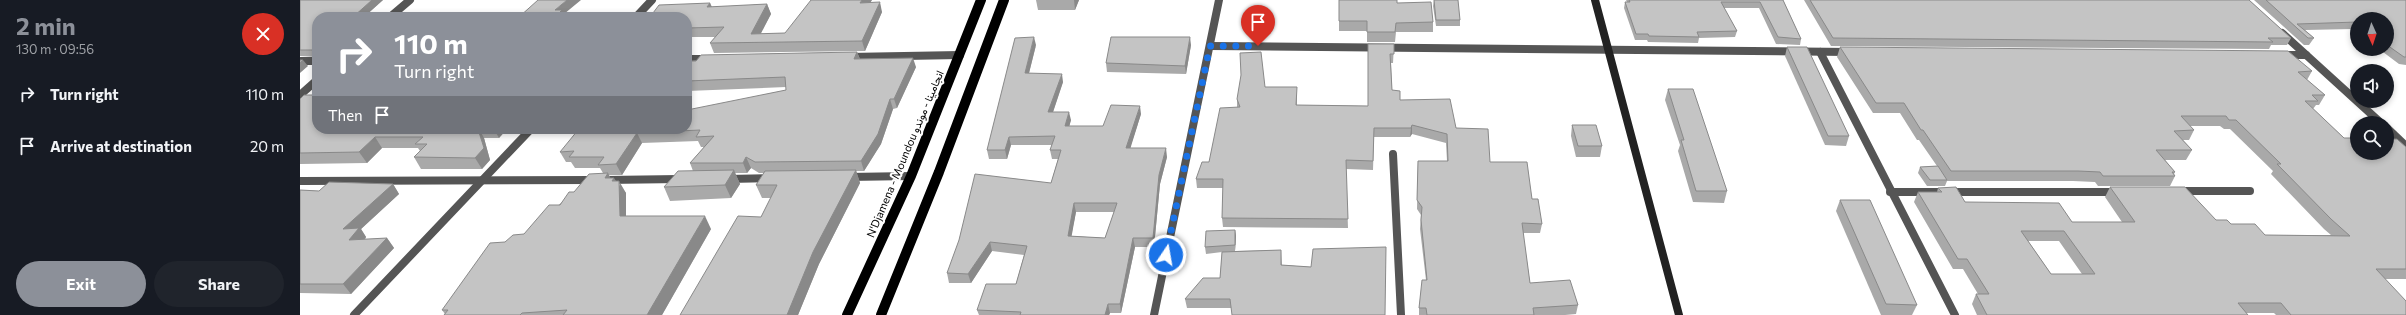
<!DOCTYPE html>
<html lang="en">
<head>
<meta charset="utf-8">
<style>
	body { margin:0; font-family:Commissioner,Vazirmatn,sans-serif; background:#20242c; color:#f1f3f6; height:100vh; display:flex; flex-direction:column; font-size:15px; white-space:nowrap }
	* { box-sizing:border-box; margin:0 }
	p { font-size:13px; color:#9ea1a6 }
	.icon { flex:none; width:22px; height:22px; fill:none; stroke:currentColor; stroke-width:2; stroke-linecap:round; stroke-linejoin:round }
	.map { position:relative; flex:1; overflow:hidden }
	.side { display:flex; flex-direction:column; background:#171b24; width:300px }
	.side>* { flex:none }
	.top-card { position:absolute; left:12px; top:12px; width:380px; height:122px; border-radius:16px; box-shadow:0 2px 6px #0003; background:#8c9099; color:#fff; overflow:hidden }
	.needle { width:26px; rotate:177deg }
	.controls { position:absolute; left:2050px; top:12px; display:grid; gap:8px }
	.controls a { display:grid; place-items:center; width:44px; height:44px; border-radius:50%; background:#171b24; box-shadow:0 2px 6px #0003; font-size:20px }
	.pin { position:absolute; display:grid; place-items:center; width:34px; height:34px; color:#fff; margin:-41px -17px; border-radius:50% 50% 50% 0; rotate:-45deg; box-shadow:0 0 4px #0007 }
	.pin .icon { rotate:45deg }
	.me { position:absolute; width:44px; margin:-22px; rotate:12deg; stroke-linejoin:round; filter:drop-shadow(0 0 3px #0008) }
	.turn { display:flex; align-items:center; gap:14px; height:84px; padding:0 16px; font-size:18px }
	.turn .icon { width:52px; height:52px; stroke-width:2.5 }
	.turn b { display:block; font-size:28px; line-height:34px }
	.then { display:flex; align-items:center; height:38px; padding:0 16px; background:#0003; gap:8px; font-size:15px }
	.round { display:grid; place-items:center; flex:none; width:42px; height:42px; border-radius:21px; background:#20242c }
	.overview { display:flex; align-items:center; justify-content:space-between; height:68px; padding:0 16px }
	h1 { font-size:24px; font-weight:700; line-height:30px; color:#8c9099 }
	.primary-button { display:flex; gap:8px; margin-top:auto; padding:8px 16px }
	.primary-button a { flex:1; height:46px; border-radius:24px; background:#8c9099; color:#fff; font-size:16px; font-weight:700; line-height:46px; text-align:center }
	.primary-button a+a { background:#20242c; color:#f1f3f6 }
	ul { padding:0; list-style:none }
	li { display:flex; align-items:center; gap:12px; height:52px; padding:0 16px }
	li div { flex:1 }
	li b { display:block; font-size:15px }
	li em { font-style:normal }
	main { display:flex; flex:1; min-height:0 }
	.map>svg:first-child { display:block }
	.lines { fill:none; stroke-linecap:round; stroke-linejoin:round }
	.street { stroke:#555; stroke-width:8 }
	.secondary { stroke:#222; stroke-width:8 }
	.primary { stroke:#000; stroke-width:10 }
	.wall { fill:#a9a9a9; fill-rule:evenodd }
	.shaded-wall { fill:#898989 }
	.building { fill:#c4c4c4; stroke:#898989; fill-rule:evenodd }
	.route { stroke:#1a73e8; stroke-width:7; stroke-dasharray:0 12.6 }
	.labels { text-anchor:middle; stroke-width:4; stroke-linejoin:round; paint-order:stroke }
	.street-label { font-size:11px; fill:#000; stroke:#fff }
</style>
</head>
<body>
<main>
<section class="side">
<div class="overview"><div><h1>2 min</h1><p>130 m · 09:56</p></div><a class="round" style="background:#d93025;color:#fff"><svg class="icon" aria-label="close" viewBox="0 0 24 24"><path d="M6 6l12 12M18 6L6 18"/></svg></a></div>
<ul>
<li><svg class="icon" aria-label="right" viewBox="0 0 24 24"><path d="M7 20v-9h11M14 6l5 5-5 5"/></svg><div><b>Turn right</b></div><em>110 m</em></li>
<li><svg class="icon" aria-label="arrive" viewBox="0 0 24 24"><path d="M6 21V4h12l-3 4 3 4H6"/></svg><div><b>Arrive at destination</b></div><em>20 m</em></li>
</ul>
<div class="primary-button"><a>Exit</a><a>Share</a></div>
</section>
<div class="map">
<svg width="2106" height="315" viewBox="0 0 2106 315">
	<rect width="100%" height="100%" fill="#fff"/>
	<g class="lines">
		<!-- street -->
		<g class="street">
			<path d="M 90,17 L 110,0"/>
			<path d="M 336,17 L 352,0"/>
			<path d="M 1982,33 L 2081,123"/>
			<path d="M 910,46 L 1549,52"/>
			<path d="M 1520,52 L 1655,315"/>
			<path d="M 1982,55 L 2006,55"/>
			<path d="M 548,57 L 660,55"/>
			<path d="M 387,59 L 408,59"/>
			<path d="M 0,61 L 17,61"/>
			<path d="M 0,95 L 17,80"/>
			<path d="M 2087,128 L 2106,146"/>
			<path d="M 1093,154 L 1101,315"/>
			<path d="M 548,177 L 611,176"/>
			<path d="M 428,179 L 470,178"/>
			<path d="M 306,180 L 380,179"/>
			<path d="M 0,181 L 294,180"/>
			<path d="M 1879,191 L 1950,191"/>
			<path d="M 1590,192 L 1817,192"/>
			<path d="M 54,315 L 231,129"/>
			<path d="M 854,315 L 919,0"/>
		</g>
		<!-- secondary -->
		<path class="secondary" d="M 1295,0 L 1379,315"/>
		<!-- primary -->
		<g class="primary">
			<path d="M 547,315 L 611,176 L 681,0"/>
			<path d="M 581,315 L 639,172 L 704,0"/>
		</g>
	</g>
	<!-- wall -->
	<g class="wall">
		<path d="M 0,0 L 83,0 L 64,17 L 17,17 L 17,57 L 0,56 Z"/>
		<path d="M 572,0 L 570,3 L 582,12 L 565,51 L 414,53 L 410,43 L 415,37 L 387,37 L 387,17 L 410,3 L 412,7 L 467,4 L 471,14 L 460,34 L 485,33 Z"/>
		<path d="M 736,0 L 779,0 L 775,10 L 738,10 Z"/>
		<path d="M 1134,0 L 1160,20 L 1160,26 L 1136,26 L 1133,6 Z"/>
		<path d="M 1326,0 L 1483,0 L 1501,39 L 1500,45 L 1476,44 L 1459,8 L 1424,8 L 1437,31 L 1435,37 L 1399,38 L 1398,43 L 1348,42 L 1347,40 L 1335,40 L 1324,8 L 1325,2 L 1327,2 Z"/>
		<path d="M 1504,0 L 1949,0 L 1991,38 L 1987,45 L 1971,45 L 1969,49 L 1531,46 Z"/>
		<path d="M 1954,0 L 2106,0 L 2106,65 L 2099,64 L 2079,49 L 2087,49 L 2087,19 L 2057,19 L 2057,33 L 2053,29 L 2005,30 L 2014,38 L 2009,45 L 2004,45 Z"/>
		<path d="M 1097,3 L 1133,22 L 1133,32 L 1096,32 L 1095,42 L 1067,42 L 1067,31 L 1039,31 L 1039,21 Z"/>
		<path d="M 1094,44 L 1093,63 L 1091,63 L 1092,90 L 1100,100 L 1156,128 L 1190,162 L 1232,199 L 1242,224 L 1240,233 L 1223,233 L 1230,283 L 1278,305 L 1276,314 L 1265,315 L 1119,315 L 1119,308 L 1126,280 L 1120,229 L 1121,215 L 1117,209 L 1118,161 L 1147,161 L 1146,143 L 1112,134 L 1110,137 L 1074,137 L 1073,170 L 1046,169 L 1048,228 L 923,227 L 922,218 L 923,188 L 897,188 L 896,179 L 909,162 L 937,107 L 937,99 L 965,87 L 997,95 L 997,105 L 1068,106 Z"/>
		<path d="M 736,45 L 729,73 L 763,82 L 753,112 L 771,120 L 769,126 L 803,126 L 841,114 L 830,148 L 867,157 L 860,184 L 854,247 L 835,247 L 821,313 L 810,313 L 809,315 L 679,315 L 677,310 L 716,284 L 724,255 L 692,251 L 671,283 L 649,283 L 647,273 L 751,183 L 758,159 L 752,159 L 750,150 L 752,145 L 711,145 L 707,159 L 689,159 L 687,150 ZM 776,212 L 814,212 L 805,238 L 771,236 Z"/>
		<path d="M 891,45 L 886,74 L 807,72 L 806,63 Z"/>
		<path d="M 1487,47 L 1549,136 L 1546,146 L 1525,145 L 1485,56 Z"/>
		<path d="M 1540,47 L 2012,71 L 2007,80 L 2025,95 L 2019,105 L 2016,105 L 2013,109 L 2044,138 L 2106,147 L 2106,279 L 2085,279 L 2106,315 L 1976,315 L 1974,313 L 1946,313 L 1948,315 L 1677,315 L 1672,304 L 1676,294 L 1678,294 L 1663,269 L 1653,269 L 1614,202 L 1618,192 L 1637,192 L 1638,188 L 1665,202 L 1772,222 L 1822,222 L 1805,197 L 1810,187 L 1965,235 L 2031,235 L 2024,229 L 1971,174 L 1973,171 L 1930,129 L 1924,129 L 1920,126 L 1890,126 L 1894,130 L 1889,140 L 1883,140 L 1892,150 L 1886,160 L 1865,160 L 1875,172 L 1874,174 L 1875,176 L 1870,186 L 1798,186 L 1795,182 L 1773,181 L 1647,181 L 1645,186 L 1627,186 L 1618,173 L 1620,167 L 1637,166 L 1619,140 L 1617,140 L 1600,113 L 1573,113 L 1537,57 ZM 1728,241 L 1759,241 L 1782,274 L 1751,274 Z"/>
		<path d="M 557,52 L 560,59 L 616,67 L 597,108 L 593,109 L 581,144 L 564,171 L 556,171 L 560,183 L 519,264 L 498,315 L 380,315 L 461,217 L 471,198 L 462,198 L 456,185 L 464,173 L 459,173 L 451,168 L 447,173 L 435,173 L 440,184 L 431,198 L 370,201 L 364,187 L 393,171 L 390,163 L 404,147 L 401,147 L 398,141 L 342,143 L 322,175 L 309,175 L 310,178 L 316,181 L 326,193 L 326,216 L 411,229 L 362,315 L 144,315 L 145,314 L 142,310 L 205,242 L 224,234 L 274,192 L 303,173 L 300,168 L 275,168 L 271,162 L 266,162 L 260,152 L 301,131 L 486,90 L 486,87 L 387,91 L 387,61 Z"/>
		<path d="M 1368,89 L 1427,191 L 1424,203 L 1393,202 L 1378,151 L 1380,145 L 1365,100 Z"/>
		<path d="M 0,99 L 17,129 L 207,129 L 199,138 L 184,138 L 190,160 L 182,169 L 121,169 L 114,157 L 120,151 L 118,148 L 82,148 L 67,163 L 0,164 Z"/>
		<path d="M 1272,125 L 1302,146 L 1300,157 L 1276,157 L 1271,136 Z"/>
		<path d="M 93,184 L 99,194 L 61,229 L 66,237 L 65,240 L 87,238 L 94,248 L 51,294 L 0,293 L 0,190 L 19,191 Z"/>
		<path d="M 1540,200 L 1617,305 L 1612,315 L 1581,315 L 1536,211 Z"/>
		<path d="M 935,230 L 936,236 L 935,251 L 981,250 L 982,265 L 1011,267 L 1086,247 L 931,308 L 887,308 L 885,299 L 920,278 L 922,252 L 906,254 L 905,247 Z"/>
	</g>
	<!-- shaded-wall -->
	<g class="shaded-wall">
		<path d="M 72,0 L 83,0 L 64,17 L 53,17 Z"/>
		<path d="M 267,0 L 281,0 L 264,14 L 266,17 L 255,17 L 255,10 Z"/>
		<path d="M 562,0 L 572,0 L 563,13 L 560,3 Z"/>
		<path d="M 774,0 L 779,0 L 775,10 Z"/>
		<path d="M 580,2 L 582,12 L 565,51 L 562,41 Z"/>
		<path d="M 410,3 L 414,13 L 407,7 Z"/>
		<path d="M 467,4 L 471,14 L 456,43 L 451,34 Z"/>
		<path d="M 734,37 L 736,45 L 727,81 L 725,73 Z"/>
		<path d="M 890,37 L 891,45 L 886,74 L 885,66 Z"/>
		<path d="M 557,52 L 561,62 L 554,59 Z"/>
		<path d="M 613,58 L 616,67 L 597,108 L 594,99 Z"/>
		<path d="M 3,60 L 8,66 L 0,73 L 0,63 Z"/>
		<path d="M 762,74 L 763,82 L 750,121 L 748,112 Z"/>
		<path d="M 590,99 L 593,109 L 581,144 L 564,171 L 561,161 Z"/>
		<path d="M 840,106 L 841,114 L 828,156 L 826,148 Z"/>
		<path d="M 769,112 L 771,120 L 767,135 L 765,126 Z"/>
		<path d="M 1112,125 L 1112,134 L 1110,137 L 1111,128 Z"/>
		<path d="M 178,129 L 179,129 L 184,138 L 190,160 L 182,169 L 175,158 Z"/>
		<path d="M 194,129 L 207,129 L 199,138 Z"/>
		<path d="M 337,133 L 342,143 L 322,175 L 316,164 Z"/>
		<path d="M 75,137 L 82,148 L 67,163 L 59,152 Z"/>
		<path d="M 709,137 L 711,145 L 707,159 L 705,150 Z"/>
		<path d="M 866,148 L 867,157 L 860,184 L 854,247 L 853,238 L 859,175 Z"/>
		<path d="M 446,157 L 451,168 L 447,173 L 443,163 Z"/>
		<path d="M 434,170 L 440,184 L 431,198 L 425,185 Z"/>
		<path d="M 556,170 L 560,183 L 519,264 L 498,315 L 487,315 L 513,252 Z"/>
		<path d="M 308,173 L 314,186 L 305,178 Z"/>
		<path d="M 314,178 L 320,187 L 319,181 L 326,193 L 326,228 L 320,216 L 312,181 Z"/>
		<path d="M 93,184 L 99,194 L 61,229 L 66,237 L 56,250 L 49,240 L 43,229 Z"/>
		<path d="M 774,203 L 776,212 L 770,245 L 768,236 Z"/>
		<path d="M 405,216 L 411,229 L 362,315 L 347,315 Z"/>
		<path d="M 935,230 L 936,236 L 935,251 Z"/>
		<path d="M 87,238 L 94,248 L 51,294 L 43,284 Z"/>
		<path d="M 833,238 L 835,247 L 821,313 L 820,304 Z"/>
		<path d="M 690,242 L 692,251 L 671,283 L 668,274 Z"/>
		<path d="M 808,304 L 810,313 L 809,315 L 805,315 Z"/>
	</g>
	<!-- building -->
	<g class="building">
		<path d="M 0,0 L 72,0 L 53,17 L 17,17 L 17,50 L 0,50 Z"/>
		<path d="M 238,0 L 267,0 L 255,10 L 262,10 L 255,17 L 219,17 Z"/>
		<path d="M 511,0 L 562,0 L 560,3 L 580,2 L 562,41 L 410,43 L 424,27 L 387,28 L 387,17 L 350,17 L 359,5 L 410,3 L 407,7 L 467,4 L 451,34 L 485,33 Z"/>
		<path d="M 1039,0 L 1097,0 L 1097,3 L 1131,2 L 1133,22 L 1096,23 L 1095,32 L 1067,32 L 1067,21 L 1039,21 Z"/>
		<path d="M 1134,0 L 1158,0 L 1160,20 L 1136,20 Z"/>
		<path d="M 1329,0 L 1483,0 L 1501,39 L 1478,37 L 1460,2 L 1421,2 L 1437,31 L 1397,32 L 1399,37 L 1349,36 L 1348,34 L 1336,34 L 1325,2 L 1330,2 Z"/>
		<path d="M 1510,0 L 1949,0 L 1991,38 L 1968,38 L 1973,42 L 1533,38 Z"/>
		<path d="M 1966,0 L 2106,0 L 2106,57 L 2104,57 L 2087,45 L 2087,19 L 2057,19 L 2057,22 L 1997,24 L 2014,38 L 2008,38 Z"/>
		<path d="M 734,37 L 725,73 L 762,74 L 748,112 L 769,112 L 765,126 L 803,126 L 811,105 L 840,106 L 826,148 L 866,148 L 859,175 L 853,238 L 833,238 L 820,304 L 808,304 L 805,315 L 720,315 L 721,312 L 677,310 L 686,284 L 716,284 L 727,246 L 690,242 L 668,274 L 647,273 L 659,240 L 675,174 L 751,183 L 761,150 L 750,150 L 755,136 L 709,137 L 705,150 L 687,150 L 715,38 ZM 774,203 L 817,203 L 805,238 L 768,236 Z"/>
		<path d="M 811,37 L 890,37 L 885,66 L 806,63 Z"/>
		<path d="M 1068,44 L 1094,44 L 1094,54 L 1090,54 L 1092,90 L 1100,91 L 1100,100 L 1150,99 L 1156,128 L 1188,129 L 1190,162 L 1227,162 L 1232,199 L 1238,199 L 1242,224 L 1222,223 L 1230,283 L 1270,280 L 1278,305 L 1233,308 L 1234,315 L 1127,315 L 1126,308 L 1119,308 L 1122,280 L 1127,280 L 1121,220 L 1122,207 L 1117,200 L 1118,161 L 1148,161 L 1147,134 L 1112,125 L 1111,128 L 1074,128 L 1073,161 L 1046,160 L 1048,219 L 922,218 L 923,179 L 896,179 L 902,162 L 909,162 L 920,108 L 940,107 L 937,99 L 941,75 L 940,53 L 961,52 L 965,87 L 997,87 L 996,105 L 1068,106 Z"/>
		<path d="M 1487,47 L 1507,47 L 1549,136 L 1528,136 Z"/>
		<path d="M 1540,47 L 1988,51 L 2012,71 L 1998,72 L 2025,95 L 2012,95 L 2018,101 L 2005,101 L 2044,138 L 2057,138 L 2057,153 L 2087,153 L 2087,139 L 2097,139 L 2106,147 L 2106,269 L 2076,269 L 2106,301 L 2106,315 L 1991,315 L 1981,303 L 1938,303 L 1948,315 L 1687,315 L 1676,294 L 1689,294 L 1667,259 L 1658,259 L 1618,192 L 1642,192 L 1638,188 L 1656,187 L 1665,202 L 1759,203 L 1772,222 L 1835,222 L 1810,187 L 1885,187 L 1916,220 L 1927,220 L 1931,224 L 1955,224 L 1965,235 L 2050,236 L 2031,219 L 1977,164 L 1981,164 L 1936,120 L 1929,120 L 1926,116 L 1881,116 L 1894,130 L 1874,131 L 1892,150 L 1856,150 L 1875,172 L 1872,172 L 1875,176 L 1803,176 L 1800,172 L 1778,171 L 1651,171 L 1623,130 L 1621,130 L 1604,103 L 1576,103 ZM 1721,231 L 1764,231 L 1795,274 L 1751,274 Z"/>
		<path d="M 557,52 L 554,59 L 613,58 L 594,99 L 590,99 L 578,134 L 561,161 L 455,162 L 446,157 L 443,163 L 390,163 L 414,136 L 396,137 L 400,130 L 337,133 L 316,164 L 298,165 L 304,157 L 269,157 L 274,151 L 260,152 L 278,130 L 301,131 L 300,129 L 387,129 L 387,110 L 486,90 L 485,77 L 387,81 L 387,61 L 396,61 L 401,55 Z"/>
		<path d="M 0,60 L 3,60 L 0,63 Z"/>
		<path d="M 1368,89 L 1393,89 L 1427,191 L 1396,191 L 1381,140 L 1384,140 Z"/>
		<path d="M 4,95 L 17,95 L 17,129 L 178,129 L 184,148 L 175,158 L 114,157 L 127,144 L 115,144 L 123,137 L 75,137 L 59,152 L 0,153 L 0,99 Z"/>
		<path d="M 1272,125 L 1296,125 L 1302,146 L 1278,146 Z"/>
		<path d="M 1638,166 L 1647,180 L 1630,180 L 1620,167 Z"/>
		<path d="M 434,170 L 425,185 L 364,187 L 378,171 Z"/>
		<path d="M 556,170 L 513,252 L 487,315 L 380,315 L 438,216 L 461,217 L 477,185 L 456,185 L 465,171 Z"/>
		<path d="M 308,173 L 305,178 L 314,178 L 312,181 L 319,181 L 320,216 L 405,216 L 347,315 L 263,315 L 267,310 L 222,313 L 220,315 L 144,315 L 148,310 L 142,310 L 190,243 L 205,242 L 213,235 L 224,234 L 249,205 L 260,205 L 269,192 L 274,192 L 289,174 Z"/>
		<path d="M 29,182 L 93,184 L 43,229 L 59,228 L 49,240 L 87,238 L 43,284 L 0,284 L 0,190 L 19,191 Z"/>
		<path d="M 1540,200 L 1570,200 L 1617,305 L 1586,304 Z"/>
		<path d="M 935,230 L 935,245 L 905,247 L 906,231 Z"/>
		<path d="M 1086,247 L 1085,315 L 932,315 L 930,299 L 885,299 L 903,278 L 920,278 L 922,252 L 981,250 L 981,265 L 1011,267 L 1013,249 Z"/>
	</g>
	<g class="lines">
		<!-- route -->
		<path class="route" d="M 866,255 L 910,46 L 958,46"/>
	</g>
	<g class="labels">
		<!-- street labels -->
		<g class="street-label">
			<text transform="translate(605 154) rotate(-67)" y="4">N'Djamena - Moundou انجامينا - موندو</text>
		</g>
	</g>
</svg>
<div class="controls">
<a><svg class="needle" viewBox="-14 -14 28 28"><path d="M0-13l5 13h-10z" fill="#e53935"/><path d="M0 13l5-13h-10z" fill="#9ea1a6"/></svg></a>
<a><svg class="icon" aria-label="sound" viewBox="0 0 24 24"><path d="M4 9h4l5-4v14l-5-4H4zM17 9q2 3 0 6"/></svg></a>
<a><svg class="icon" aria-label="search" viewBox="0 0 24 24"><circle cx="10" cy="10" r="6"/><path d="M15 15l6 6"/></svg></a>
</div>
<div class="pin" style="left:958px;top:46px;background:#d93025"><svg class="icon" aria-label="arrive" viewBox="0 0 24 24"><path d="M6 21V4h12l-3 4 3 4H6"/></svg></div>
<svg class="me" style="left:866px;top:255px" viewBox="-20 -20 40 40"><circle r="17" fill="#1a73e8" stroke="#fff" stroke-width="3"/><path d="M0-11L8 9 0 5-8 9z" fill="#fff"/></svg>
<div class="top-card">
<div class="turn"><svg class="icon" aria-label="right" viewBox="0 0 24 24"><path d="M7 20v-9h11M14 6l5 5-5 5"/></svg><div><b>110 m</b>Turn right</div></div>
<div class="then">Then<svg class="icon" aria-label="arrive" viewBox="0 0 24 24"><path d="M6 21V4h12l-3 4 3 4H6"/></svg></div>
</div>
</div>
</main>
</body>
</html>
